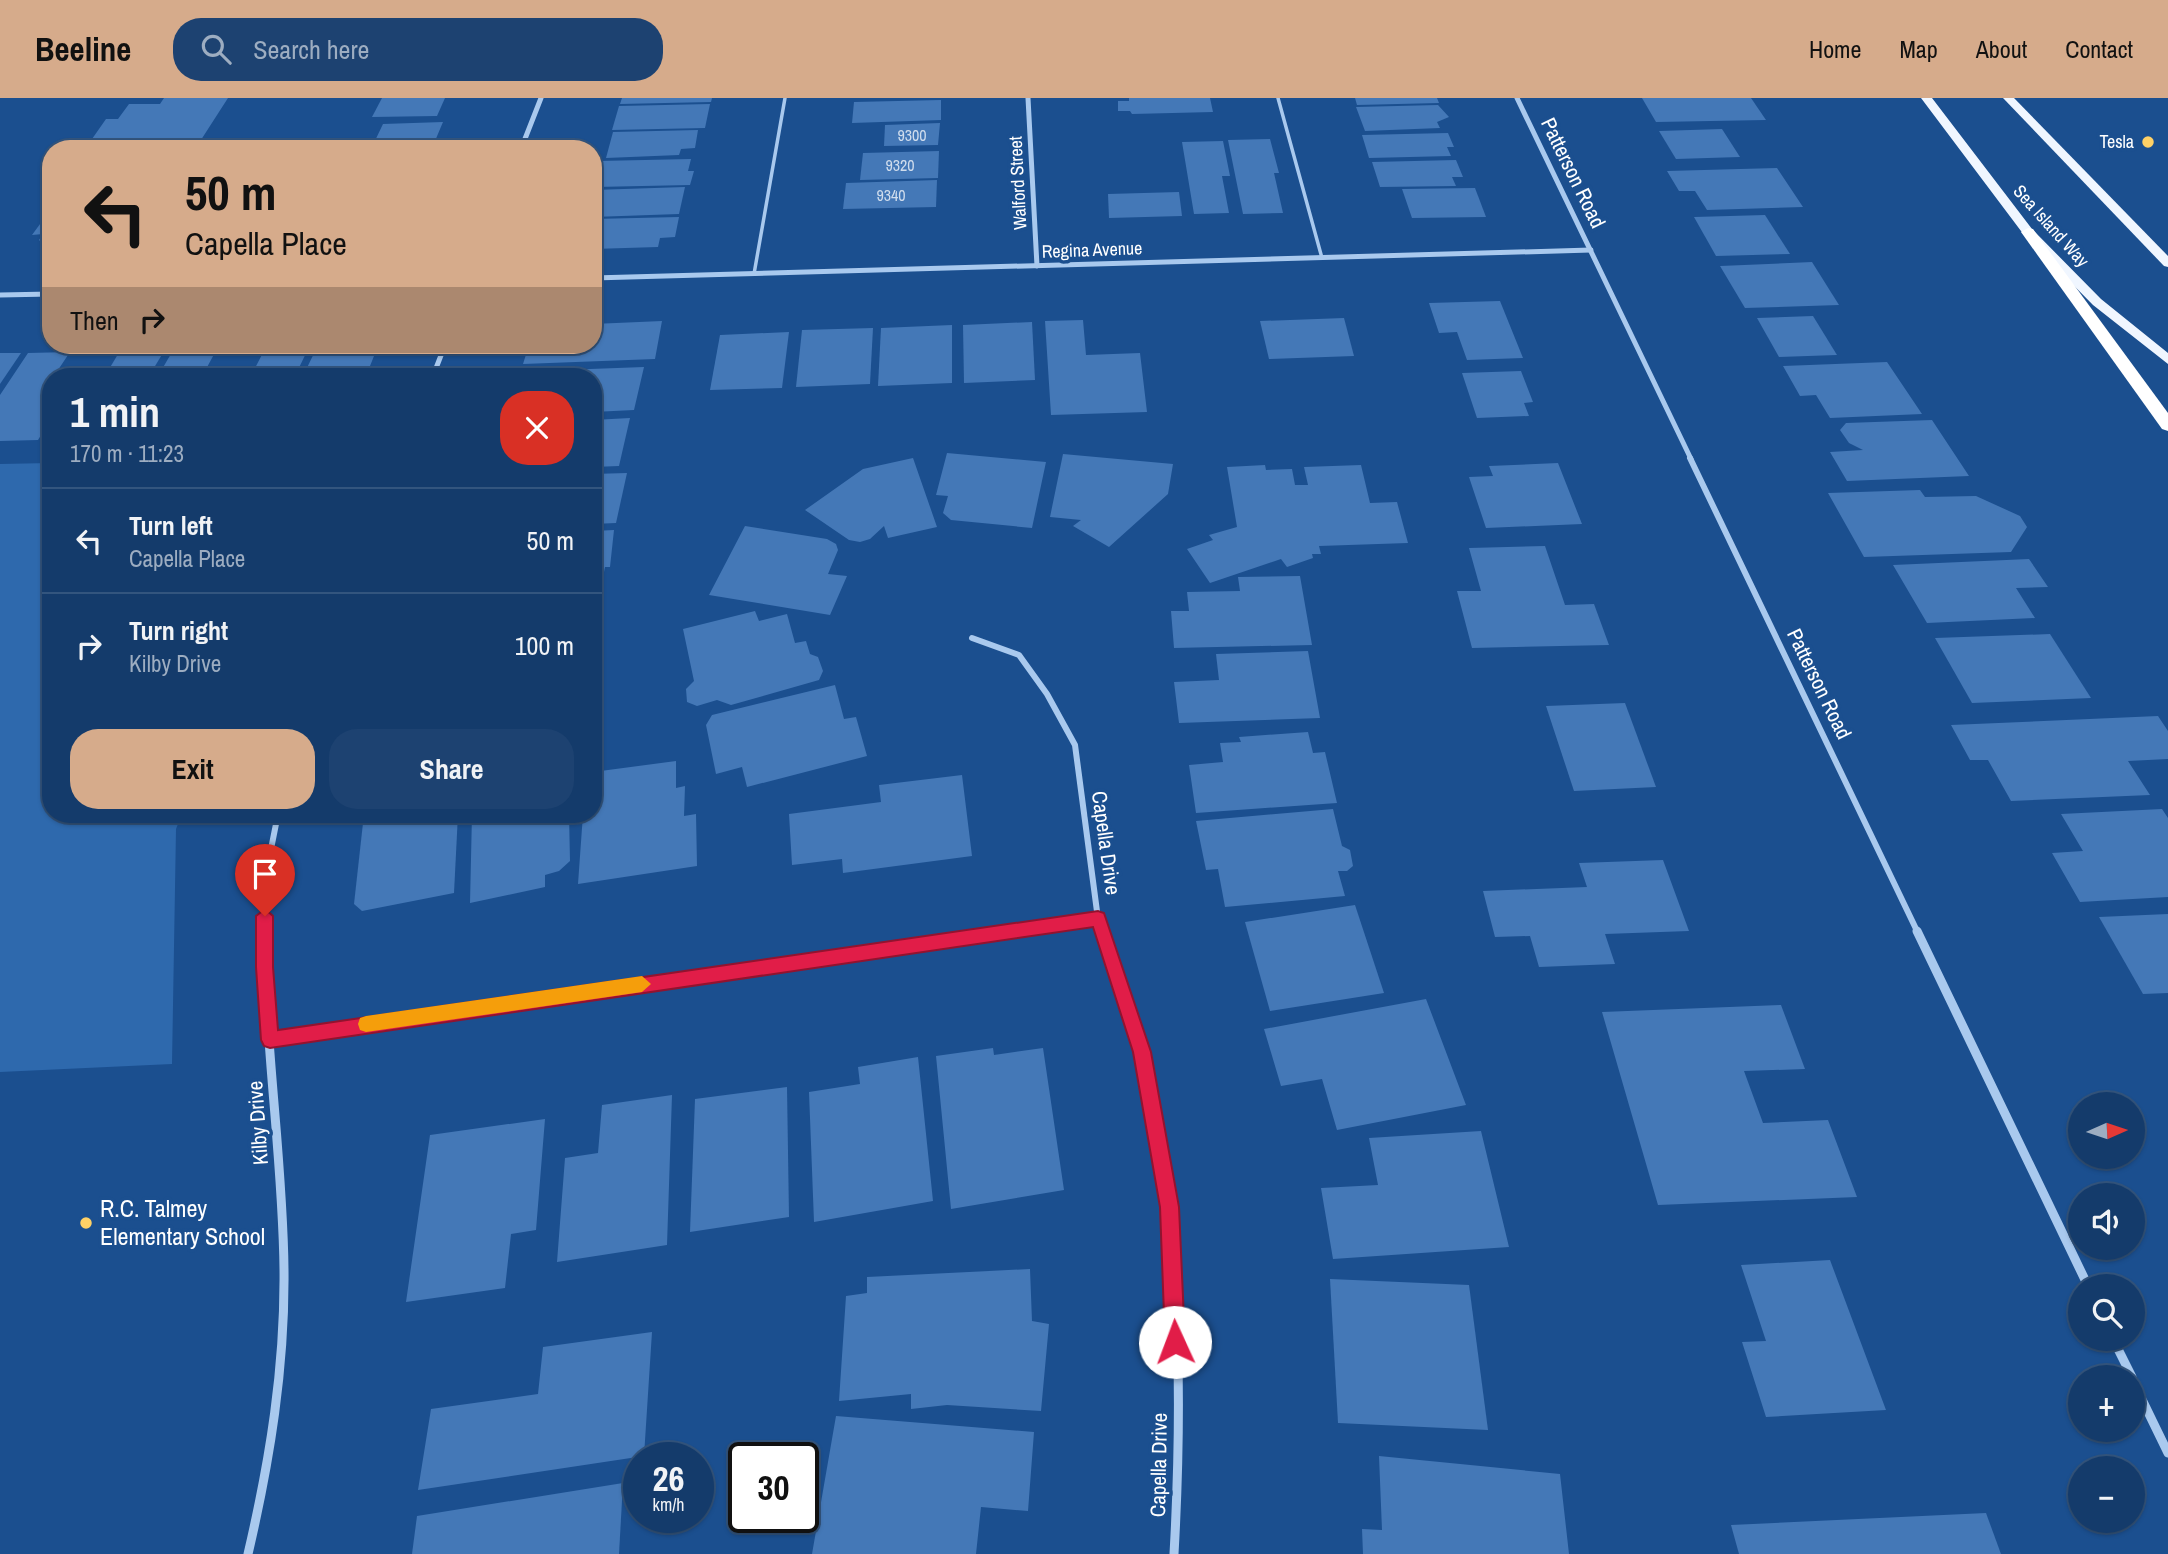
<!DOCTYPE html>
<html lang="en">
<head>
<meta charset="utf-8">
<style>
	body { margin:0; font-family:"Archivo Narrow",sans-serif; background:#1d4271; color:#f1f3f6; height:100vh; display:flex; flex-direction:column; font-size:26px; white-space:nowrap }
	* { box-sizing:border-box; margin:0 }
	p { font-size:23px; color:#9dadc1 }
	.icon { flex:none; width:38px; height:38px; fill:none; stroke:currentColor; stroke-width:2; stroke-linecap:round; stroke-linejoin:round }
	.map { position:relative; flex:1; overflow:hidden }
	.sheet { position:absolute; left:42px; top:270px; width:560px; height:455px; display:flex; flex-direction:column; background:#143b6b; border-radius:28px; box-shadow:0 2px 5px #0004,0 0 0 2px #33557e }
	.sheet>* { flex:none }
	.banner { position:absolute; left:42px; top:42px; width:560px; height:214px; border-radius:28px; box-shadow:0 2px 5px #0004,0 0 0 2px #33557e; background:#d6ab8b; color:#111; overflow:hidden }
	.needle { width:46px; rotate:87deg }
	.controls { position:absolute; left:2068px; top:994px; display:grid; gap:14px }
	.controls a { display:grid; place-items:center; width:77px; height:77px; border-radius:50%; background:#143b6b; box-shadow:0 2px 5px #0004,0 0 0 2px #33557e; font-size:35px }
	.speed { position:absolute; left:623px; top:1344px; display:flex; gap:14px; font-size:35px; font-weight:700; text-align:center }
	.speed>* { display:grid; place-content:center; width:91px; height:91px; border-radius:50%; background:#143b6b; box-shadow:0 2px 5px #0004,0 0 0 2px #33557e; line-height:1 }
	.speed small { font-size:18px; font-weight:400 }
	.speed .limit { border:4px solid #111; border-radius:10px; background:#fff; color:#111 }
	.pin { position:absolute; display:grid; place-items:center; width:60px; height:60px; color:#fff; margin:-72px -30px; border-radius:50% 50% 50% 0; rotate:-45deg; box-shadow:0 0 7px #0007 }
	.pin .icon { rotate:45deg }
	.me { position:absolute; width:77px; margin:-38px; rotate:358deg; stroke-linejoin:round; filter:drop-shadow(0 0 5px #0008) }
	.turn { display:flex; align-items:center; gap:24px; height:147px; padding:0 28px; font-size:32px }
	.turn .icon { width:91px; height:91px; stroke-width:2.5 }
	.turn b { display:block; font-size:49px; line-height:60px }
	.then { display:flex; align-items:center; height:66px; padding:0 28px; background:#0003; gap:14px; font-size:26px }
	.round { display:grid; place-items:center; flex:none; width:74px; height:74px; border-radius:28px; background:#1d4271 }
	.head { display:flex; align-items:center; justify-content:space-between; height:119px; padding:0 28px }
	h1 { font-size:42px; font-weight:800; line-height:52px }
	.primary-button { display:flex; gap:14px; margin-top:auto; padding:14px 28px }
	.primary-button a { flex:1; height:80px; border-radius:28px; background:#d6ab8b; color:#111; font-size:28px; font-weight:800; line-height:80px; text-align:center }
	.primary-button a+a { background:#1d4271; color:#f1f3f6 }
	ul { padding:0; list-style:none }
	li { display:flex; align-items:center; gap:21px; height:105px; padding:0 28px; border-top:2px solid #33557e }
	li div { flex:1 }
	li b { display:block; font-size:26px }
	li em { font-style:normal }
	header { display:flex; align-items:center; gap:42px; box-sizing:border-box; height:98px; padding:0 35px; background:#d6ab8b; color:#111 }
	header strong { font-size:33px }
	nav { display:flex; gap:38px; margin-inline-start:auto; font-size:24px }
	.search { width:490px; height:63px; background:#1d4271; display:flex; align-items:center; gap:18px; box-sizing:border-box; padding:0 24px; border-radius:28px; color:#9dadc1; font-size:26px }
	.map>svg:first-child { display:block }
	.green { fill:#2e69ad }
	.building { fill:#4478b7 }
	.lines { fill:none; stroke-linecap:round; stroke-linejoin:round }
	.service { stroke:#a9c9ee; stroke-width:3.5 }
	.minor-far2 { stroke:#a9c9ee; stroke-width:5 }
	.minor-far1 { stroke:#a9c9ee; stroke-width:6 }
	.minor { stroke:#a9c9ee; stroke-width:9 }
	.primary { fill:#f0f6ff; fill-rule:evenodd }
	.motorway { fill:#fff; fill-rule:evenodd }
	.route { fill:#e11d48; stroke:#92132f; stroke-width:2 }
	.slow { fill:#f59e0b }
	.poi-dot { fill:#ffd166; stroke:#1b4f8f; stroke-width:2.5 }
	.labels { text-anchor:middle; stroke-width:7; stroke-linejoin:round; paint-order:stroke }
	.far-number-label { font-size:16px; fill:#d0dded }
	.far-poi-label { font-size:18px; fill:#fff; stroke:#1b4f8f; text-anchor:end }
	.far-street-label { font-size:18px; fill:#fff; stroke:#1b4f8f }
	.street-label { font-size:21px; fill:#fff; stroke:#1b4f8f }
	.near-poi-label { font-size:24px; fill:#fff; stroke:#1b4f8f; text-anchor:start }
</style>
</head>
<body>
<header>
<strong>Beeline</strong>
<div class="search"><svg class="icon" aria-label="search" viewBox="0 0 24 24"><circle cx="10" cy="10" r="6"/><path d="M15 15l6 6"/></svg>Search here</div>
<nav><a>Home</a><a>Map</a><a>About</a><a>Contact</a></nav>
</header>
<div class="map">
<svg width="2168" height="1456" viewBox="0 0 2168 1456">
	<rect width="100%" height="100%" fill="#1b4f8f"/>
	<!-- green -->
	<path class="green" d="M 51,365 L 51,716 L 182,716 L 176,731 L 172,966 L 0,974 L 0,366 Z"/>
	<!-- building -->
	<g class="building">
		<path d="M 164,0 L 228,0 L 199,45 L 121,47 L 126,40 L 92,41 L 106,21 L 118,21 L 129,6 L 160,6 Z"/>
		<path d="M 382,0 L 445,0 L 437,18 L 372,19 Z"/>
		<path d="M 622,0 L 712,0 L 711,4 L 620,6 Z"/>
		<path d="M 1129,0 L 1210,0 L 1213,14 L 1132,16 L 1130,13 L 1118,13 L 1118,3 L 1129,3 Z"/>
		<path d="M 1355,0 L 1437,0 L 1439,5 L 1357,7 Z"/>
		<path d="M 1642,0 L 1751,0 L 1766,22 L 1656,24 Z"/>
		<path d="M 941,2 L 941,22 L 852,25 L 854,4 Z"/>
		<path d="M 710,6 L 705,30 L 612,32 L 619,8 Z"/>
		<path d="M 1438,7 L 1449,19 L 1437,24 L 1440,30 L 1365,33 L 1356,9 Z"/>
		<path d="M 443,24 L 435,43 L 444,42 L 440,51 L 371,51 L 383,26 Z"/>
		<path d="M 940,25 L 938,47 L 884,48 L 885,27 Z"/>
		<path d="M 1722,31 L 1740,59 L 1676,61 L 1659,33 Z"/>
		<path d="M 698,32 L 695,50 L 681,51 L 679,57 L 606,60 L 613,34 Z"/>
		<path d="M 1448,35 L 1454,49 L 1447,49 L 1451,58 L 1369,60 L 1362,37 Z"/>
		<path d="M 1270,41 L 1279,75 L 1274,75 L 1283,115 L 1243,116 L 1228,42 Z"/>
		<path d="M 1223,43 L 1230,78 L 1222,78 L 1229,115 L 1194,116 L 1182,44 Z"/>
		<path d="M 939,53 L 938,80 L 860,82 L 863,55 Z"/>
		<path d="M 691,61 L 688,73 L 694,73 L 690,87 L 595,89 L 598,63 Z"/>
		<path d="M 1456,62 L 1463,79 L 1452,79 L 1456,88 L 1380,89 L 1372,64 Z"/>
		<path d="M 1777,70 L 1803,109 L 1707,112 L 1695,93 L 1679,93 L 1667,73 Z"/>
		<path d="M 937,82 L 936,109 L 843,111 L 846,85 Z"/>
		<path d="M 685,89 L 679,116 L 593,119 L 593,92 Z"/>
		<path d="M 1475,90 L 1486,119 L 1412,120 L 1402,91 Z"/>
		<path d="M 1179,94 L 1182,118 L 1109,120 L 1108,96 Z"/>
		<path d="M 51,111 L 51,148 L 45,148 L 39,142 L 43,136 L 32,137 Z"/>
		<path d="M 1765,117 L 1790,156 L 1716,158 L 1694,119 Z"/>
		<path d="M 679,119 L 675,139 L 660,140 L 658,149 L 593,151 L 593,121 Z"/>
		<path d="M 1812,164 L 1839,207 L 1745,210 L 1720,168 Z"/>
		<path d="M 1500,203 L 1523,260 L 1467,262 L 1457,234 L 1439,235 L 1429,205 Z"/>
		<path d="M 1813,218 L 1837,257 L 1779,259 L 1757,220 Z"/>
		<path d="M 1344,220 L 1354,258 L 1269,261 L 1260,223 Z"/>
		<path d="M 1083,222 L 1086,257 L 1140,255 L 1147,314 L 1051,317 L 1045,223 Z"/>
		<path d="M 662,223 L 655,261 L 523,266 L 529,247 L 593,247 L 593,226 Z"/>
		<path d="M 1032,224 L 1035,282 L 964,285 L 963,227 Z"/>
		<path d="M 952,227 L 952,285 L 878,288 L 881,230 Z"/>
		<path d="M 873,230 L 870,286 L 796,289 L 802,232 Z"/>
		<path d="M 789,234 L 782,290 L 710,292 L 720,237 Z"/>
		<path d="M 219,247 L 205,273 L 227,272 L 223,278 L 158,278 L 175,249 Z"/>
		<path d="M 267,247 L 310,247 L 295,278 L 231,278 L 234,272 L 254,272 Z"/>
		<path d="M 318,247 L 358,247 L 355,254 L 376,253 L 366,278 L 303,278 Z"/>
		<path d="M 166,250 L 149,278 L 105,278 L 121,251 Z"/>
		<path d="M 70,254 L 54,278 L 51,278 L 51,321 L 38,342 L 0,343 L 0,297 L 28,255 Z"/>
		<path d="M 0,255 L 21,255 L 0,286 Z"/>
		<path d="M 1887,264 L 1922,316 L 1830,320 L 1816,297 L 1800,298 L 1783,268 Z"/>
		<path d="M 644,269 L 634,312 L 593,314 L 593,278 L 561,278 L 563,272 Z"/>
		<path d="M 1521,273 L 1533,304 L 1524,305 L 1529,318 L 1477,320 L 1462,275 Z"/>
		<path d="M 630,320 L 619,368 L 593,369 L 593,322 Z"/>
		<path d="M 1932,322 L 1969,378 L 1847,383 L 1830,354 L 1863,352 L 1849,345 L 1840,332 L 1846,325 Z"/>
		<path d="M 947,355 L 1046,364 L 1032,430 L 951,422 L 943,415 L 948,398 L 936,397 Z"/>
		<path d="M 1063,356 L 1173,366 L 1168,396 L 1109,449 L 1073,428 L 1081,422 L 1050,419 Z"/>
		<path d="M 913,360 L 937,429 L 888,440 L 884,428 L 870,441 L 860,444 L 849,442 L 805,412 L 863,371 Z"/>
		<path d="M 1558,365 L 1582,426 L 1486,430 L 1469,379 L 1493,378 L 1489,368 Z"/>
		<path d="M 1265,367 L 1266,372 L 1292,371 L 1295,387 L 1308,387 L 1304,369 L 1361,367 L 1370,405 L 1397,404 L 1408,445 L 1319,448 L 1321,456 L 1312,456 L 1313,460 L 1287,469 L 1281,461 L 1210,485 L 1187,451 L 1213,442 L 1209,437 L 1237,429 L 1227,369 Z"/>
		<path d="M 627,375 L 616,425 L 593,426 L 593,376 Z"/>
		<path d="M 1920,392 L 1925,399 L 1976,398 L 2020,418 L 2027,429 L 2011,454 L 1864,459 L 1828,395 Z"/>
		<path d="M 745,428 L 827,441 L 836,446 L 838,452 L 828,476 L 847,478 L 830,517 L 709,497 Z"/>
		<path d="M 614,432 L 610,469 L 605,469 L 601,489 L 593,489 L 593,433 Z"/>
		<path d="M 1545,448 L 1565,507 L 1594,506 L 1609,547 L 1472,550 L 1457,493 L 1481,493 L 1469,450 Z"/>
		<path d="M 2029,461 L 2048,489 L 2016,490 L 2035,520 L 1927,525 L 1893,467 Z"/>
		<path d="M 1300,478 L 1312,547 L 1174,550 L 1171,513 L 1189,513 L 1187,494 L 1240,493 L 1238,479 Z"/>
		<path d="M 755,513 L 759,523 L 787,516 L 795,545 L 806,543 L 810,556 L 818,559 L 823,573 L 819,582 L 731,607 L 717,602 L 697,608 L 687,604 L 686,591 L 694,583 L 683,531 Z"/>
		<path d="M 2050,536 L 2091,600 L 1972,605 L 1935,540 Z"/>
		<path d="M 1308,553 L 1320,620 L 1179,625 L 1174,584 L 1219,582 L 1216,556 Z"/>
		<path d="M 835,587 L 844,621 L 856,619 L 867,658 L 747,689 L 742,669 L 716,676 L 706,627 L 712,617 Z"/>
		<path d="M 1625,605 L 1656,689 L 1574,693 L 1546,608 Z"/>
		<path d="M 2158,618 L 2168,633 L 2168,661 L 2128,663 L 2150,697 L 2011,703 L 1988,662 L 1970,662 L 1951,627 Z"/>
		<path d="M 1308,634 L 1313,655 L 1325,654 L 1337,705 L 1196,715 L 1189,667 L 1223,664 L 1220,645 L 1241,644 L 1239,639 Z"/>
		<path d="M 676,663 L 676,690 L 685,688 L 684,718 L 696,716 L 697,768 L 578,786 L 583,716 L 593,716 L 593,674 Z"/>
		<path d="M 962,677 L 972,758 L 843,775 L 842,761 L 792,767 L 789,716 L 881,704 L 879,687 Z"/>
		<path d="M 1333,711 L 1342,748 L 1350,752 L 1353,768 L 1347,773 L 1338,773 L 1345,798 L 1225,809 L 1218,771 L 1206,772 L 1196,723 Z"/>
		<path d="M 2162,711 L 2168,720 L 2168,799 L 2080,804 L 2052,755 L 2083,753 L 2061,716 Z"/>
		<path d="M 364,716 L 458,716 L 454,795 L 362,813 L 354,806 Z"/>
		<path d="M 472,716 L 569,716 L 570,763 L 559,773 L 545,777 L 545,789 L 470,805 Z"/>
		<path d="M 1663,762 L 1689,833 L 1605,836 L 1615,866 L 1539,869 L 1530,838 L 1495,839 L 1483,793 L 1587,789 L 1579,765 Z"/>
		<path d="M 1355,807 L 1384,895 L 1270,913 L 1245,824 Z"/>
		<path d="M 2168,816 L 2168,895 L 2143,896 L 2099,819 Z"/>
		<path d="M 1426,901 L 1466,1007 L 1337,1032 L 1322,981 L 1281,988 L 1264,931 Z"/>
		<path d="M 1781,907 L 1805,971 L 1744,973 L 1763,1025 L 1828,1022 L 1857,1099 L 1658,1107 L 1602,914 Z"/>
		<path d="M 993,950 L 994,957 L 1043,950 L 1064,1092 L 951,1111 L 936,958 Z"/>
		<path d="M 918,959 L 933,1103 L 814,1124 L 809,994 L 860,986 L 858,969 Z"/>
		<path d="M 787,989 L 789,1119 L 690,1134 L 695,1001 Z"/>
		<path d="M 672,997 L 667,1147 L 557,1164 L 565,1060 L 598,1055 L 602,1007 Z"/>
		<path d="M 545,1021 L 536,1132 L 511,1136 L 505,1190 L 406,1204 L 430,1037 Z"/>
		<path d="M 1481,1033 L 1509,1149 L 1333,1161 L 1321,1090 L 1378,1087 L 1369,1040 Z"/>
		<path d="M 1830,1162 L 1886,1312 L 1766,1319 L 1742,1244 L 1766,1243 L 1741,1167 Z"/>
		<path d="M 1030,1171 L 1032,1223 L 1049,1226 L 1041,1313 L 947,1307 L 911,1311 L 911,1296 L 839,1303 L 846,1198 L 867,1195 L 867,1179 Z"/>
		<path d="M 1330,1181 L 1469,1187 L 1488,1332 L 1338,1325 Z"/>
		<path d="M 652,1234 L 644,1358 L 418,1392 L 431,1311 L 538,1296 L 543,1249 Z"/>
		<path d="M 836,1318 L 1034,1334 L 1028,1413 L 981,1409 L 976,1456 L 812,1456 Z"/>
		<path d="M 1379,1358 L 1560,1376 L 1569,1456 L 1363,1456 L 1362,1431 L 1382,1432 Z"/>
		<path d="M 623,1385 L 619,1456 L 412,1456 L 417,1418 Z"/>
		<path d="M 1986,1415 L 2001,1456 L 1739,1456 L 1731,1427 Z"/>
	</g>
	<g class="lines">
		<!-- service -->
		<g class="service">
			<path d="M 1278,0 L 1322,160"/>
			<path d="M 754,176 L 785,0"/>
		</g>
		<!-- minor-far2 -->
		<g class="minor-far2">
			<path d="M 1028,0 L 1037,168"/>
			<path d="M 1517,0 L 1691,361"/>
			<path d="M 521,51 L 541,0"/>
			<path d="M 593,180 L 1591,152"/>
			<path d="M 0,197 L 51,196"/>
			<path d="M 433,278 L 445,247"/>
		</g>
		<!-- minor-far1 -->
		<g class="minor-far1">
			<path d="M 1690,360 L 1918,835"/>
			<path d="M 972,540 L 1019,557 L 1047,596 L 1075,647 L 1098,821 L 1103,835"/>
			<path d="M 265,835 L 270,756 L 278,716"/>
			<path d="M 1003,835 L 1098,821"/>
		</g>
		<!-- minor -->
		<g class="minor">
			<path d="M 1102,833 C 1115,873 1132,913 1142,954 C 1181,1111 1183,1296 1174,1456"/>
			<path d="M 1917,833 L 2088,1188"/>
			<path d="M 270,942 L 1015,833"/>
			<path d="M 2113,1241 L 2132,1279"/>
			<path d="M 2133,1283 L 2168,1355"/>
			<path d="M 248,1456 C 270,1362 285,1269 284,1172 C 283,1059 264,946 265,833"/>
		</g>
		<!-- primary -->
		<g class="primary">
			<path d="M 1921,0 L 1932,0 L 2032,131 L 2101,201 L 2168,255 L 2168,266 L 2093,207 L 2024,137 Z"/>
			<path d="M 2003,0 L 2014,0 L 2168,158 L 2168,169 L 2164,168 Z"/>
		</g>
		<!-- motorway -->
		<path class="motorway" d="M 2028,130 L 2033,131 L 2168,315 L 2168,333 L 2162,331 L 2021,134 Z"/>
	</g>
	<!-- route -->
	<path class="route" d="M 265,811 L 273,818 L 273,869 L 278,932 L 1098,813 L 1104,815 L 1151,954 L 1179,1109 L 1185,1244 L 1182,1251 L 1175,1254 L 1168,1251 L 1165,1244 L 1160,1109 L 1133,954 L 1093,829 L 270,950 L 264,948 L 261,942 L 256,869 L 256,818 Z"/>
	<!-- slow -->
	<path class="slow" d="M 642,878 L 651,886 L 642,894 L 366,934 L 360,932 L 358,926 L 360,920 L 366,918 Z"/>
	<!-- markers -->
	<g class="poi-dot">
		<circle cx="2148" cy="44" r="7"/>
		<circle cx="86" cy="1125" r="7"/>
	</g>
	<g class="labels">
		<!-- far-number labels -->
		<g class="far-number-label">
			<text x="912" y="43">9300</text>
			<text x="900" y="73">9320</text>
			<text x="891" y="103">9340</text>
		</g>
		<!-- far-poi labels -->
		<g class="far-poi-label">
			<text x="2134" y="50">Tesla</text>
		</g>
		<!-- far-street labels -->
		<g class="far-street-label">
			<text transform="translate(1018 85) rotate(-93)" y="6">Walford Street</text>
			<text transform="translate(2051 128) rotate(48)" y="6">Sea Island Way</text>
			<text transform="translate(1092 152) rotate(-2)" y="6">Regina Avenue</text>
		</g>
		<!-- street labels -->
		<g class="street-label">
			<text transform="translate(1573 75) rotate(64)" y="7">Patterson Road</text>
			<text transform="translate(1819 586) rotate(64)" y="7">Patterson Road</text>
			<text transform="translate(1106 745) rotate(82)" y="7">Capella Drive</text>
			<text transform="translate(258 1025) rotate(-94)" y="7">Kilby Drive</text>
			<text transform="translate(1159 1367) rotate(-89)" y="7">Capella Drive</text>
		</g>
		<!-- near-poi labels -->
		<g class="near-poi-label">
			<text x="100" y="1119">R.C. Talmey<tspan x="100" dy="28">Elementary School</tspan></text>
		</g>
	</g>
</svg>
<div class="controls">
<a><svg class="needle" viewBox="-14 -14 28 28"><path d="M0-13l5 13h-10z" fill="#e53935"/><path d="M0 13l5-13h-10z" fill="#9dadc1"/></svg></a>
<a><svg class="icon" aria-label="sound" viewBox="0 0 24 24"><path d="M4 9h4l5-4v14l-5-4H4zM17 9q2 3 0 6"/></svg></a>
<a><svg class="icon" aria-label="search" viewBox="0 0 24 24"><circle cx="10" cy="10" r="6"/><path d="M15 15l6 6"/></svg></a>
<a>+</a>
<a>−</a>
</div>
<div class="speed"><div>26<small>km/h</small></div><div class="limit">30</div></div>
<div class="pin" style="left:265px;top:818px;background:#d93025"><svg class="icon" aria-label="arrive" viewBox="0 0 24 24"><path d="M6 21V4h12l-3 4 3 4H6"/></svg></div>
<svg class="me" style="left:1175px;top:1244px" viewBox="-20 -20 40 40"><circle r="19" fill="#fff"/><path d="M0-13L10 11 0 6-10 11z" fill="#e11d48"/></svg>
<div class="banner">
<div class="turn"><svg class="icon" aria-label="left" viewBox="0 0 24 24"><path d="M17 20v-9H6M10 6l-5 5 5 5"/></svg><div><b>50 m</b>Capella Place</div></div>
<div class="then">Then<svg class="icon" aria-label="right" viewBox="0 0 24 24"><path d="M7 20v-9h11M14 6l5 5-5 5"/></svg></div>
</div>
<section class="sheet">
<div class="head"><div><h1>1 min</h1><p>170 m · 11:23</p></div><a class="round" style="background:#d93025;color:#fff"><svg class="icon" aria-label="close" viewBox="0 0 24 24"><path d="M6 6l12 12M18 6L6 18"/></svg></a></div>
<ul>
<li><svg class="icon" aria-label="left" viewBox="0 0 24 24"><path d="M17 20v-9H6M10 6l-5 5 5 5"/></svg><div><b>Turn left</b><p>Capella Place</p></div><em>50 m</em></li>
<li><svg class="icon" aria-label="right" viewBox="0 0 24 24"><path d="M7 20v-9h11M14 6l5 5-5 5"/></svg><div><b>Turn right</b><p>Kilby Drive</p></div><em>100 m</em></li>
</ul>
<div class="primary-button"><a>Exit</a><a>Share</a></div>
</section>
</div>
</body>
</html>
